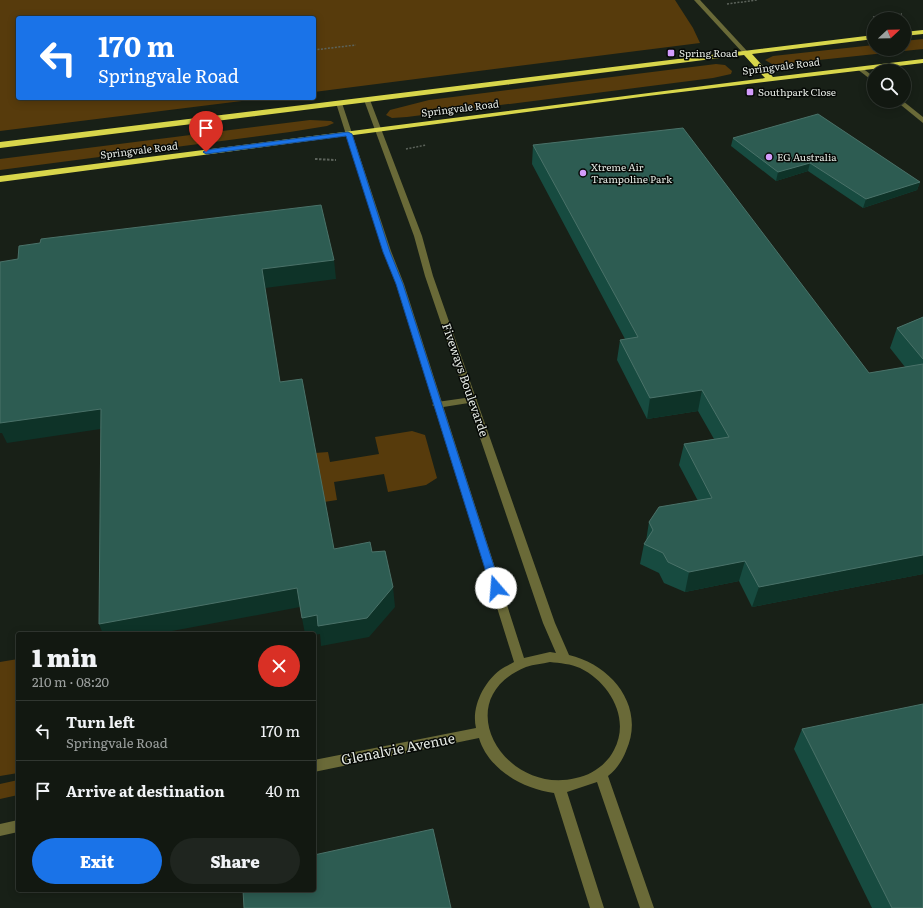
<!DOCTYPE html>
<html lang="en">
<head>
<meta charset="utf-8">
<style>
	body { margin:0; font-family:Literata,serif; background:#1f251f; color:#f1f3f6; height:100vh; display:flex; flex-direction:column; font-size:15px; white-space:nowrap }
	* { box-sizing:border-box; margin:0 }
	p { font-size:13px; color:#9ca09f }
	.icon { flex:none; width:22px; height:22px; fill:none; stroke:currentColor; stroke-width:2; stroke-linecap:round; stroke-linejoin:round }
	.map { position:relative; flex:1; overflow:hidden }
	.panel { position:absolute; left:16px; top:632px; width:300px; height:260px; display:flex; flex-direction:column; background:#121811; border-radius:4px; box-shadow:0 2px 10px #0003,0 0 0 1px #313731 }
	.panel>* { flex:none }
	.top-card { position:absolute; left:16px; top:16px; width:300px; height:84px; border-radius:4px; box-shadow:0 2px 10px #0003,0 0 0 1px #313731; background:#1a73e8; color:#fff; overflow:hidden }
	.needle { width:26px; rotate:68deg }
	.tools { position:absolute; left:867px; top:12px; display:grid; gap:8px }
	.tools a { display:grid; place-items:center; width:44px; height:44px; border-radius:50%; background:#121811; box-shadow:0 2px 10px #0003,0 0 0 1px #313731; font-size:20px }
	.pin { position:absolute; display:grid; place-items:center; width:34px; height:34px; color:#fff; margin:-41px -17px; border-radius:50% 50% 50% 0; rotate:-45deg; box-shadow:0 0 4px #0007 }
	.pin .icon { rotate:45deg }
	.me { position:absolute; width:44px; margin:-22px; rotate:342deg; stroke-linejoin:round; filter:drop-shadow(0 0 3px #0008) }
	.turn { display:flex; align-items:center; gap:14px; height:84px; padding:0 16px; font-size:18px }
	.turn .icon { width:52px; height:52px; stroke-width:2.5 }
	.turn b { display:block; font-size:28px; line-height:34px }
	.round { display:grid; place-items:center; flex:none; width:42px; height:42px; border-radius:21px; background:#1f251f }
	.overview { display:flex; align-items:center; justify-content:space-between; height:68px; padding:0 16px }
	h1 { font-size:24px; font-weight:800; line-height:30px }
	.primary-button { display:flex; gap:8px; margin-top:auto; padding:8px 16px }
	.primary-button a { flex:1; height:46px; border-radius:24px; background:#1a73e8; color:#fff; font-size:16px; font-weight:800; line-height:46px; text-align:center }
	.primary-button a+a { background:#1f251f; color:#f1f3f6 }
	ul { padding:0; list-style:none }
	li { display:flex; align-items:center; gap:12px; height:60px; padding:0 16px; border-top:1px solid #313731 }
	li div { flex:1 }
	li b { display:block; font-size:15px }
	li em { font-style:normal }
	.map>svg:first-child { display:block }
	.green { fill:#573b0c }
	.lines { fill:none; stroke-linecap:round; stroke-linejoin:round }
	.path-far1 { stroke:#5c635b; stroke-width:1.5; stroke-dasharray:2 1.5; stroke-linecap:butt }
	.path { stroke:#5c635b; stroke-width:2; stroke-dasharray:2.5 1.5; stroke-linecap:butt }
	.lane { fill:#6a6a38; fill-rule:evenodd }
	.street { fill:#6a6a38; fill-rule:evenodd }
	.highway { fill:#d8d64b; fill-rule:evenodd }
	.wall { fill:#174b40 }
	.shaded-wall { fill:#0e3328 }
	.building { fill:#2d5c52; stroke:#4a7269 }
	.route { fill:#1a73e8; stroke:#114b97 }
	.poi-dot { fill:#d39cfc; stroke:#060906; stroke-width:1.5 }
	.labels { text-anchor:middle; stroke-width:3; stroke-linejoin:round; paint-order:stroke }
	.far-poi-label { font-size:10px; fill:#e5eae4; stroke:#060906; text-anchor:start }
	.far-street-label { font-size:10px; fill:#e5eae4; stroke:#060906 }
	.street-label { font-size:12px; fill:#e5eae4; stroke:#060906 }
	.near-street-label { font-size:14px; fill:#e5eae4; stroke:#060906 }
</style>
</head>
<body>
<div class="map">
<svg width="923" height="908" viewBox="0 0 923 908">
	<rect width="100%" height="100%" fill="#182017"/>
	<!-- green -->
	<g class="green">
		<path d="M 0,0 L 675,0 L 693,28 L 700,43 L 314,92 L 314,18 L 18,18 L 18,98 L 267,98 L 0,131 Z"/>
		<path d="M 923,39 L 923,49 L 781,64 L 772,64 L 765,60 L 773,56 L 874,45 L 874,49 L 904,49 L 904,41 Z"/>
		<path d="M 716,64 L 725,65 L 732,71 L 731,74 L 713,78 L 407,117 L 392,118 L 386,115 L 390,110 L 429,100 Z"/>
		<path d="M 310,120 L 331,121 L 334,123 L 327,126 L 290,132 L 0,170 L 0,159 Z"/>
		<path d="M 412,431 L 425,435 L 437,478 L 426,485 L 388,492 L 384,474 L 334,482 L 337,500 L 324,502 L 315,453 L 328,452 L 330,462 L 379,454 L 375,437 Z"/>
		<path d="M 18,659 L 18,773 L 0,776 L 0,662 Z"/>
		<path d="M 18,780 L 18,795 L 0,799 L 0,784 Z"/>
	</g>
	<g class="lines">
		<!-- path-far1 -->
		<g class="path-far1">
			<path d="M 727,4 L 757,0"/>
			<path d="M 873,17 L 902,14"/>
			<path d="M 314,50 L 356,45"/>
			<path d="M 406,149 L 426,145"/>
		</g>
		<!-- path -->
		<path class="path" d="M 315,159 L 336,160"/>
		<!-- lane -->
		<path class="lane" d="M 472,397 L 475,398 L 477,400 L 475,402 L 437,408 L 432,405 L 437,402 Z"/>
		<!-- street -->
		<g class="street">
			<path d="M 694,0 L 700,0 L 747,51 L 747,53 L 743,53 Z"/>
			<path d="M 857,67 L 861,67 L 874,77 L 874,82 L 857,69 Z"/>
			<path d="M 367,98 L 370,100 L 422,236 L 433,276 L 555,623 L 569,655 C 612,665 646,707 626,751 C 622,761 616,770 608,776 L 654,908 L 640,908 L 597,782 L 567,792 L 604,908 L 590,908 L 554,793 C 523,789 488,769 479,738 L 314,772 L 314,760 L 476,728 C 471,707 484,682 500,670 C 504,667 509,665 514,662 L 396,284 L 383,251 L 336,103 L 337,102 L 342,103 L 391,251 L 404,284 L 524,658 L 550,652 L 556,653 L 543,623 L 425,276 L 414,236 L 364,100 ZM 550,662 C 560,663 571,664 580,668 C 609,682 631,718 614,750 C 607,764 592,775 576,778 C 505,796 446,700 526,667 C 534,664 542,664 550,662 Z"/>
			<path d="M 896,101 L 903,101 L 923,117 L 923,123 Z"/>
			<path d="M 18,820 L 18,832 L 0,836 L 0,824 Z"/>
		</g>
		<!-- highway -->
		<g class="highway">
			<path d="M 923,30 L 923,34 L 904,36 L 904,32 Z"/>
			<path d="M 874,35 L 874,39 L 752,54 L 773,77 L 923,59 L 923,63 L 648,96 L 0,182 L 0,176 L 765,78 L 744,55 L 0,148 L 0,142 Z"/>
		</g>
	</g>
	<!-- wall -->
	<g class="wall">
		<path d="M 733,138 L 920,182 L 917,190 L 863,208 L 808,171 L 776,181 L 731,146 Z"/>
		<path d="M 533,145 L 869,373 L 905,367 L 890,348 L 897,328 L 923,317 L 923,574 L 752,607 L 739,581 L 685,592 L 664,583 L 659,573 L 640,564 L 644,544 L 646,541 L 649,522 L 698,501 L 679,465 L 684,444 L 714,439 L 698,411 L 647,419 L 617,360 L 620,340 L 625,339 L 532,164 Z"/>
		<path d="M 802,729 L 923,908 L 872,908 L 794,749 Z"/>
	</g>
	<!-- shaded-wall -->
	<g class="shaded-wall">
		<path d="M 810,163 L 808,171 L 776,181 L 778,172 Z"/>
		<path d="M 920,182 L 917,190 L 863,208 L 866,199 Z"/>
		<path d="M 334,260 L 336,279 L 265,288 L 262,269 Z"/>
		<path d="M 702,390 L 698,411 L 647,419 L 650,398 Z"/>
		<path d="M 101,409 L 107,428 L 7,443 L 2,433 L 0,433 L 0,412 Z"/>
		<path d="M 923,555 L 923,574 L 752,607 L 759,587 Z"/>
		<path d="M 745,561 L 739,581 L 685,592 L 689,572 Z"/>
		<path d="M 393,587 L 395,607 L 369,637 L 321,646 L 320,634 L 314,635 L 314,634 L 305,634 L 302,618 Z"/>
		<path d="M 297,588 L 300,607 L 156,634 L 103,634 L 99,624 Z"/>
	</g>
	<!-- building -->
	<g class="building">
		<path d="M 818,114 L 920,182 L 866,199 L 810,163 L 778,172 L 733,138 Z"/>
		<path d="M 683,128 L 869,373 L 923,364 L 923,555 L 759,587 L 745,561 L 689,572 L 668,562 L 663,553 L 644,544 L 653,530 L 649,522 L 659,507 L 712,498 L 684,444 L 729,437 L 702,390 L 650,398 L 620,340 L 638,337 L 533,145 Z"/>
		<path d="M 321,205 L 334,260 L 262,269 L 280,382 L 302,379 L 334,549 L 370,542 L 372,552 L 385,551 L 393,587 L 367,618 L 318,626 L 317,615 L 302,618 L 297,588 L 99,624 L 101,409 L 0,423 L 0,262 L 18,259 L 19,246 L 40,243 L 41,239 Z"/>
		<path d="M 923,317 L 923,359 L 897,328 L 921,318 Z"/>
		<path d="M 923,704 L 923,908 L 892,908 L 802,729 Z"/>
		<path d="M 433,829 L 451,908 L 244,908 L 243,890 L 314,890 L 314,855 Z"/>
	</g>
	<!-- route -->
	<path class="route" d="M 348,132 L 352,134 L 390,252 L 403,284 L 501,588 L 496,592 L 491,588 L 396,284 L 383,252 L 346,136 L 206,154 L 203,152 L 206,150 Z"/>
	<!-- markers -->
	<g class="poi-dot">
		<rect x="667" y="49" width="8" height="8" rx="2"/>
		<rect x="746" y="88" width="8" height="8" rx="2"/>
		<circle cx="769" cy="157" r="4"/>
		<circle cx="583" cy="173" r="4"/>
	</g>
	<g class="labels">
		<!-- far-poi labels -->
		<g class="far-poi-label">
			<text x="679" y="57">Spring Road</text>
			<text x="758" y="96">Southpark Close</text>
			<text x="777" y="161">EG Australia</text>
			<text x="591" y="171">Xtreme Air<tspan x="591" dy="12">Trampoline Park</tspan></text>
		</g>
		<!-- far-street labels -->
		<g class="far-street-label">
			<text transform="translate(781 66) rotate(-7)" y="4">Springvale Road</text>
			<text transform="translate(460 108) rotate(-7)" y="4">Springvale Road</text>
			<text transform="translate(139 150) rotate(-7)" y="4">Springvale Road</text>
		</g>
		<!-- street labels -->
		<g class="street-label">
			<text transform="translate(465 380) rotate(71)" y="4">Fiveways Boulevarde</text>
		</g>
		<!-- near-street labels -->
		<g class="near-street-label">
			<text transform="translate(398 749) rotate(-11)" y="5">Glenalvie Avenue</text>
		</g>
	</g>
</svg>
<div class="tools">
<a><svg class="needle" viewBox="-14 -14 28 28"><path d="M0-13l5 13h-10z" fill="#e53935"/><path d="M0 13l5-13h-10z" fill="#9ca09f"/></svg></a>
<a><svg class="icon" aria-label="search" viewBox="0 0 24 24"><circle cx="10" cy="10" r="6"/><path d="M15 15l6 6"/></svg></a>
</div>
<div class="pin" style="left:206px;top:152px;background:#d93025"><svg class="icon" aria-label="arrive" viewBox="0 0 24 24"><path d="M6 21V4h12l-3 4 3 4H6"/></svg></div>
<svg class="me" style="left:496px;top:588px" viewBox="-20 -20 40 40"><circle r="19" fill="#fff"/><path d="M0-13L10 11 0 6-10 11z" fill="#1a73e8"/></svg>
<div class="top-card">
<div class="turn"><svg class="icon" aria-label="left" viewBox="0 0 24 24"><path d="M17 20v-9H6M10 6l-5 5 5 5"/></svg><div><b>170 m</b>Springvale Road</div></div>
</div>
<section class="panel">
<div class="overview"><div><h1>1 min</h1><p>210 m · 08:20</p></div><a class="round" style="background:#d93025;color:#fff"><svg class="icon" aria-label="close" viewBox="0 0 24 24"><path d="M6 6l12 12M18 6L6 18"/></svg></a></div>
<ul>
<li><svg class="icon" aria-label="left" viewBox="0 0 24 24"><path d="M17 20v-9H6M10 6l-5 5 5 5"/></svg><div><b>Turn left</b><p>Springvale Road</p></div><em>170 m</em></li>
<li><svg class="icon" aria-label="arrive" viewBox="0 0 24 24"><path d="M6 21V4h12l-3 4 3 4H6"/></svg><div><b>Arrive at destination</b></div><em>40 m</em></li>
</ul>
<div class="primary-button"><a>Exit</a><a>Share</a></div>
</section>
</div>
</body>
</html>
